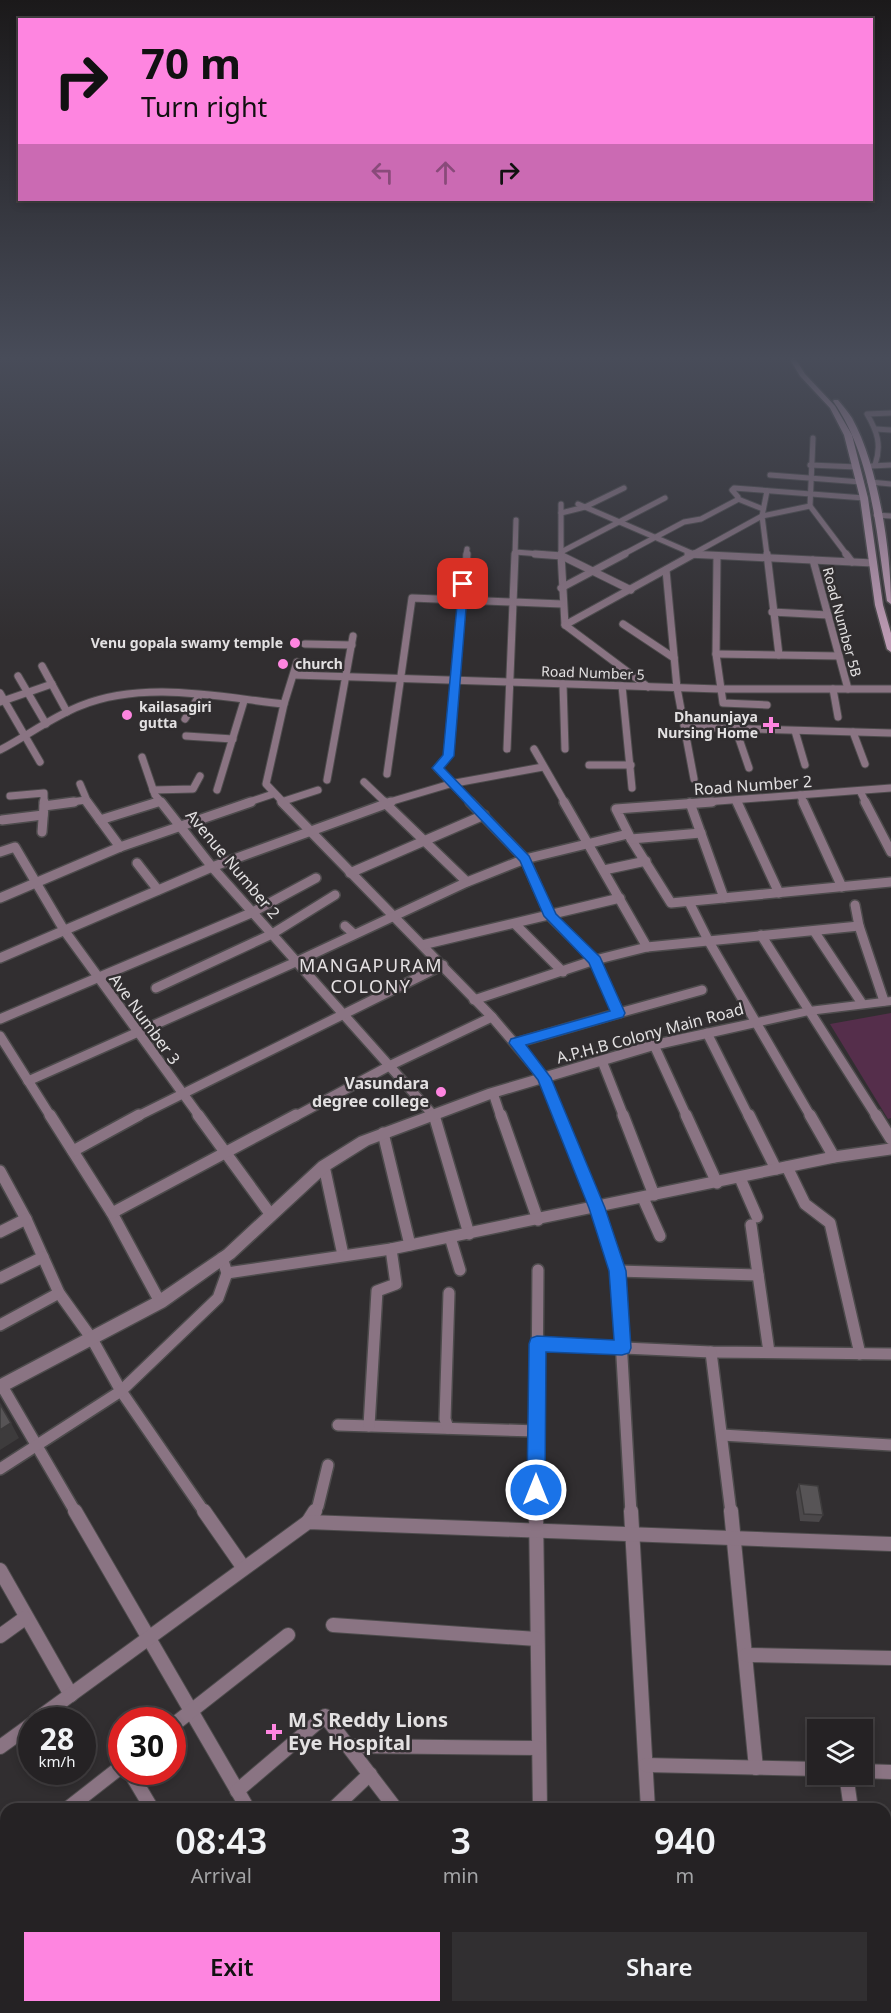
<!DOCTYPE html>
<html lang="en">
<head>
<meta charset="utf-8">
<style>
	body { margin:0; font-family:"Noto Sans",sans-serif; background:#312f31; color:#f1f3f6; height:100vh; display:flex; flex-direction:column; font-size:22px; white-space:nowrap }
	* { box-sizing:border-box; margin:0 }
	p { font-size:20px; color:#a3a4a6 }
	.icon { flex:none; width:33px; height:33px; fill:none; stroke:currentColor; stroke-width:2; stroke-linecap:round; stroke-linejoin:round }
	.map { position:relative; flex:1; overflow:hidden }
	.side { position:absolute; left:0px; top:1803px; width:891px; height:210px; display:flex; flex-direction:column; background:#252224; border-radius:18px 18px 0 0; box-shadow:0 3px 9px #0003,0 0 0 2px #423f41 }
	.side>* { flex:none }
	.top-card { position:absolute; left:18px; top:18px; width:855px; height:183px; border-radius:0px; box-shadow:0 3px 9px #0003,0 0 0 2px #423f41; background:#fe85e0; color:#111; overflow:hidden }
	.buttons { position:absolute; left:807px; top:1719px; display:grid; gap:12px }
	.buttons a { display:grid; place-items:center; width:66px; height:66px; border-radius:0px; background:#252224; box-shadow:0 3px 9px #0003,0 0 0 2px #423f41; font-size:30px }
	.speed { position:absolute; left:18px; top:1707px; display:flex; gap:12px; font-size:30px; font-weight:700; text-align:center }
	.speed>* { display:grid; place-content:center; width:78px; height:78px; border-radius:50%; background:#252224; box-shadow:0 3px 9px #0003,0 0 0 2px #423f41; line-height:1 }
	.speed small { font-size:15px; font-weight:400 }
	.speed .limit { border:9px solid #d22; background:#fff; color:#111 }
	.pin { position:absolute; display:grid; place-items:center; width:51px; height:51px; color:#fff; margin:-26px; border-radius:12px; box-shadow:0 3px 9px #0006 }
	.me { position:absolute; width:66px; margin:-33px; rotate:0deg; stroke-linejoin:round; filter:drop-shadow(0 0 4px #0008) }
	.turn { display:flex; align-items:center; gap:21px; height:126px; padding:0 24px; font-size:27px }
	.turn .icon { width:78px; height:78px; stroke-width:2.5 }
	.turn b { display:block; font-size:42px; line-height:51px }
	.lanes { display:flex; align-items:center; height:57px; padding:0 24px; background:#0003; justify-content:center; gap:30px; direction:ltr }
	.lanes .off { opacity:.35 }
	.eta { display:flex; justify-content:space-evenly; align-items:center; height:102px; text-align:center }
	.eta b { font-size:36px; font-weight:600; line-height:42px }
	.cta { display:flex; gap:12px; margin-top:auto; padding:12px 24px }
	.cta a { flex:1; height:69px; border-radius:0px; background:#fe85e0; color:#111; font-size:24px; font-weight:600; line-height:69px; text-align:center }
	.cta a+a { background:#312f31; color:#f1f3f6 }
	.map>svg:first-child { display:block }
	.green { fill:#552e4b }
	.lines { fill:none; stroke-linecap:round; stroke-linejoin:round }
	.minor-far4-casing { stroke:#4d4b4c; stroke-width:7 }
	.minor-far3-casing { stroke:#4d4b4c; stroke-width:9 }
	.minor-far2-casing { stroke:#4d4b4c; stroke-width:12 }
	.minor-far1-casing { stroke:#4d4b4c; stroke-width:14 }
	.minor-casing { stroke:#4d4b4c; stroke-width:16 }
	.tertiary-casing { stroke:#4d4b4c; stroke-width:3 }
	.secondary-casing { stroke:#4d4b4c; stroke-width:3 }
	.minor-far4 { stroke:#8a7483; stroke-width:5 }
	.minor-far3 { stroke:#8a7483; stroke-width:7 }
	.minor-far2 { stroke:#8a7483; stroke-width:9 }
	.minor-far1 { stroke:#8a7483; stroke-width:11 }
	.minor { stroke:#8a7483; stroke-width:14 }
	.tertiary { fill:#8a7483; fill-rule:evenodd }
	.secondary { fill:#bd9ab3; fill-rule:evenodd }
	.wall { fill:#4b484a }
	.shaded-wall { fill:#3d3b3c }
	.building { fill:#575456; stroke:#3d3b3c; stroke-width:1.5 }
	.route { fill:#1a73e8; stroke:#114b97; stroke-width:1.5 }
	.poi-dot { fill:#fe85e0; stroke:#312e30; stroke-width:2 }
	.labels { text-anchor:middle; stroke-width:5; stroke-linejoin:round; paint-order:stroke }
	.far-street-label { font-size:14px; fill:#e3e1e2; stroke:#312e30 }
	.far-poi-label { font-size:14px; font-weight:bold; fill:#e3e1e2; stroke:#312e30; text-anchor:end }
	.street-label { font-size:16px; fill:#e3e1e2; stroke:#312e30 }
	.poi-label { font-size:16px; font-weight:bold; fill:#e3e1e2; stroke:#312e30; text-anchor:end }
	.neighbourhood-label { font-size:18px; letter-spacing:1.5px; fill:#e5e1e3; stroke:#312e30 }
	.near-poi-label { font-size:20px; font-weight:bold; fill:#e3e1e2; stroke:#312e30; text-anchor:start }
</style>
</head>
<body>
<div class="map">
<svg width="891" height="2013" viewBox="0 0 891 2013">
	<rect width="100%" height="100%" fill="#312e30"/>
	<!-- green -->
	<path class="green" d="M 891,1013 L 891,1118 L 888,1119 L 830,1024 Z"/>
	<g class="lines">
		<defs>
			<g id="minor-far4">
				<path d="M 876,429 L 891,430"/>
				<path d="M 813,438 L 810,506 L 847,555"/>
				<path d="M 810,465 L 857,467"/>
				<path d="M 875,465 C 882,445 877,431 867,414 L 891,413"/>
				<path d="M 871,466 L 891,465"/>
				<path d="M 770,475 L 861,482"/>
				<path d="M 870,482 L 891,484"/>
				<path d="M 738,499 L 763,509"/>
				<path d="M 561,504 L 561,555"/>
				<path d="M 578,504 L 696,555"/>
				<path d="M 561,513 L 585,507 L 624,488"/>
				<path d="M 876,515 L 891,516"/>
				<path d="M 563,551 L 665,498"/>
				<path d="M 515,552 L 553,555"/>
				<path d="M 466,555 L 467,549"/>
				<path d="M 515,555 L 516,520"/>
				<path d="M 622,555 L 684,522 L 701,519 L 737,500 L 738,497 L 732,490 L 734,488 L 864,498"/>
				<path d="M 691,555 L 762,516 L 810,506"/>
				<path d="M 767,555 L 762,516 L 767,491"/>
			</g>
			<g id="minor-far3">
				<path d="M 467,554 L 448,756 L 437,768 L 471,803"/>
				<path d="M 535,554 L 562,556 L 631,590"/>
				<path d="M 561,554 L 565,625 L 648,687"/>
				<path d="M 688,554 L 873,563"/>
				<path d="M 767,554 L 779,655"/>
				<path d="M 846,554 L 852,562"/>
				<path d="M 717,556 L 716,654 L 723,703 L 767,705"/>
				<path d="M 813,560 L 848,689"/>
				<path d="M 666,570 L 677,688 L 694,779"/>
				<path d="M 561,588 L 625,554"/>
				<path d="M 772,612 L 828,615"/>
				<path d="M 623,624 L 674,658"/>
				<path d="M 565,625 L 694,554"/>
				<path d="M 305,644 L 352,645"/>
				<path d="M 716,654 L 839,656"/>
				<path d="M 42,666 L 67,712"/>
				<path d="M 294,675 L 719,689 L 891,689"/>
				<path d="M 18,676 L 46,724"/>
				<path d="M 563,684 L 565,749"/>
				<path d="M 622,686 L 632,788"/>
				<path d="M 833,689 L 838,717"/>
				<path d="M 0,693 L 40,762"/>
				<path d="M 0,702 L 52,684"/>
				<path d="M 185,719 L 199,696"/>
				<path d="M 686,727 L 891,733"/>
				<path d="M 736,730 L 749,768"/>
				<path d="M 795,731 L 805,765"/>
				<path d="M 853,732 L 865,764"/>
				<path d="M 186,736 L 233,739"/>
				<path d="M 507,749 L 515,554"/>
				<path d="M 534,749 L 565,803"/>
				<path d="M 0,750 C 27,736 52,717 80,706 C 144,680 218,697 284,704"/>
				<path d="M 142,757 L 155,795 L 162,803"/>
				<path d="M 589,765 L 631,765"/>
				<path d="M 387,774 L 412,598 L 562,604"/>
				<path d="M 327,780 L 353,636"/>
				<path d="M 364,782 L 386,803"/>
				<path d="M 80,784 L 88,803"/>
				<path d="M 153,790 L 193,789 L 200,776"/>
				<path d="M 217,790 L 244,701"/>
				<path d="M 860,791 L 866,803"/>
				<path d="M 800,795 L 804,803"/>
				<path d="M 10,796 L 44,793 L 44,803"/>
				<path d="M 736,800 L 737,803"/>
				<path d="M 281,802 L 318,790"/>
				<path d="M 64,803 L 86,800"/>
				<path d="M 153,803 L 160,801"/>
				<path d="M 246,803 L 273,794"/>
				<path d="M 284,803 L 266,784 L 284,704 L 297,662"/>
				<path d="M 386,803 L 450,784 L 543,767"/>
				<path d="M 692,803 L 891,788"/>
			</g>
			<g id="minor-far2">
				<path d="M 44,802 L 44,806"/>
				<path d="M 87,802 L 120,847"/>
				<path d="M 161,802 L 212,867 L 435,1117"/>
				<path d="M 282,802 L 492,1017 L 544,1078 L 560,1117"/>
				<path d="M 384,802 L 467,882"/>
				<path d="M 470,802 L 525,859 L 550,916 L 595,960 L 619,1013 L 516,1043"/>
				<path d="M 564,802 L 647,947"/>
				<path d="M 712,802 L 616,809 L 631,839 L 671,903 L 891,882"/>
				<path d="M 737,802 L 779,893"/>
				<path d="M 803,802 L 842,887"/>
				<path d="M 865,802 L 891,852"/>
				<path d="M 690,803 L 724,898"/>
				<path d="M 2,820 L 43,815"/>
				<path d="M 100,820 L 158,802"/>
				<path d="M 42,832 L 44,806 L 74,802"/>
				<path d="M 631,839 L 701,833"/>
				<path d="M 0,852 L 15,847 L 64,930 L 200,1117"/>
				<path d="M 137,863 L 158,890"/>
				<path d="M 604,870 L 646,861"/>
				<path d="M 350,873 L 484,815"/>
				<path d="M 0,898 L 120,847 L 251,802"/>
				<path d="M 689,902 L 708,940 L 811,1117"/>
				<path d="M 855,905 L 859,926 L 884,1001"/>
				<path d="M 515,924 L 563,972"/>
				<path d="M 345,926 L 354,934"/>
				<path d="M 814,931 L 861,1002"/>
				<path d="M 761,935 L 877,1117"/>
				<path d="M 422,945 L 620,898"/>
				<path d="M 0,958 L 212,867 L 391,802"/>
				<path d="M 156,988 L 272,934 L 335,895"/>
				<path d="M 474,1000 L 595,960 L 647,947 L 859,926"/>
				<path d="M 619,1013 L 702,990"/>
				<path d="M 0,1019 L 251,913 L 316,878"/>
				<path d="M 707,1033 L 749,1117"/>
				<path d="M 0,1036 L 51,1117"/>
				<path d="M 654,1045 L 687,1117"/>
				<path d="M 602,1061 L 624,1117"/>
				<path d="M 28,1081 L 298,961 L 467,882 L 525,859 L 628,834"/>
				<path d="M 493,1093 L 501,1117"/>
				<path d="M 136,1117 L 443,965"/>
				<path d="M 294,1117 L 391,1065 L 492,1017"/>
			</g>
			<g id="minor-far1">
				<path d="M 50,1115 L 112,1213 L 160,1302"/>
				<path d="M 198,1115 L 271,1215"/>
				<path d="M 434,1115 L 469,1234"/>
				<path d="M 501,1115 L 538,1220"/>
				<path d="M 559,1115 L 597,1208 L 617,1271 L 631,1513"/>
				<path d="M 623,1115 L 654,1195"/>
				<path d="M 686,1115 L 717,1183"/>
				<path d="M 749,1115 L 776,1169"/>
				<path d="M 810,1115 L 834,1157"/>
				<path d="M 876,1115 L 891,1139"/>
				<path d="M 383,1133 L 410,1245"/>
				<path d="M 73,1151 L 139,1115"/>
				<path d="M 324,1166 L 343,1255"/>
				<path d="M 787,1167 L 805,1204 L 830,1223 L 860,1354"/>
				<path d="M 0,1171 L 26,1219 L 59,1293 L 92,1339 L 121,1391 L 205,1513"/>
				<path d="M 740,1178 L 757,1217"/>
				<path d="M 643,1198 L 660,1236"/>
				<path d="M 112,1213 L 296,1115"/>
				<path d="M 751,1225 L 769,1352"/>
				<path d="M 0,1232 L 26,1219"/>
				<path d="M 450,1237 L 460,1270"/>
				<path d="M 617,1271 L 758,1275"/>
				<path d="M 227,1273 L 391,1249 L 834,1157 L 891,1149"/>
				<path d="M 0,1278 L 43,1257"/>
				<path d="M 0,1325 L 59,1293"/>
				<path d="M 537,1344 L 711,1352 L 891,1354"/>
				<path d="M 711,1352 L 731,1513"/>
				<path d="M 2,1386 L 76,1513"/>
				<path d="M 338,1425 L 537,1431"/>
				<path d="M 369,1426 L 377,1291 L 396,1284 L 391,1249"/>
				<path d="M 448,1428 L 445,1419 L 449,1293"/>
				<path d="M 722,1435 L 891,1445"/>
				<path d="M 0,1469 L 121,1391 L 218,1298 L 227,1273 L 222,1258"/>
				<path d="M 314,1513 L 318,1506 L 328,1465"/>
				<path d="M 536,1513 L 538,1270"/>
			</g>
			<g id="minor">
				<path d="M 75,1511 L 248,1809"/>
				<path d="M 204,1511 L 243,1567"/>
				<path d="M 536,1511 L 540,1809"/>
				<path d="M 631,1511 L 648,1809"/>
				<path d="M 731,1511 L 756,1768"/>
				<path d="M 308,1522 L 315,1511"/>
				<path d="M 0,1570 L 71,1695"/>
				<path d="M 333,1625 L 537,1639"/>
				<path d="M 0,1636 L 25,1618"/>
				<path d="M 746,1655 L 891,1658"/>
				<path d="M 36,1720 L 308,1522 L 891,1544"/>
				<path d="M 172,1726 L 288,1635"/>
				<path d="M 349,1746 L 538,1748"/>
				<path d="M 0,1747 L 32,1724"/>
				<path d="M 646,1765 L 818,1769"/>
				<path d="M 862,1771 L 891,1772"/>
				<path d="M 130,1772 L 152,1809"/>
				<path d="M 846,1774 L 851,1809"/>
				<path d="M 237,1791 L 325,1716 L 396,1809"/>
				<path d="M 67,1809 L 122,1766"/>
				<path d="M 333,1809 L 370,1774"/>
				<path d="M 0,1861 L 6,1857"/>
				<path d="M 0,2004 L 6,2000"/>
				<path d="M 259,2007 L 262,2013"/>
				<path d="M 364,2007 L 368,2013"/>
				<path d="M 662,2007 L 662,2013"/>
				<path d="M 878,2007 L 879,2013"/>
			</g>
			<path id="tertiary" d="M 891,997 L 891,1005 L 809,1015 L 654,1050 L 496,1097 L 369,1145 L 329,1170 L 234,1258 L 165,1307 L 0,1394 L 0,1379 L 155,1297 L 224,1250 L 319,1162 L 359,1137 L 488,1089 L 654,1040 L 809,1007 Z"/>
			<g id="secondary">
				<path d="M 789,358 L 795,358 L 805,374 L 835,406 L 852,435 L 868,498 L 883,605 L 891,633 L 891,652 L 887,649 L 875,605 L 860,498 L 844,435 L 830,408 L 800,376 Z"/>
				<path d="M 834,400 L 838,400 C 843,406 848,412 852,418 C 878,465 891,550 891,604 L 887,601 C 876,534 873,458 833,401 Z"/>
			</g>
		</defs>
		<!-- minor-far4 casing -->
		<use href="#minor-far4" class="minor-far4-casing"/>
		<!-- minor-far3 casing -->
		<use href="#minor-far3" class="minor-far3-casing"/>
		<!-- minor-far2 casing -->
		<use href="#minor-far2" class="minor-far2-casing"/>
		<!-- minor-far1 casing -->
		<use href="#minor-far1" class="minor-far1-casing"/>
		<!-- minor casing -->
		<use href="#minor" class="minor-casing"/>
		<!-- tertiary casing -->
		<use href="#tertiary" class="tertiary-casing"/>
		<!-- secondary casing -->
		<use href="#secondary" class="secondary-casing"/>
		<!-- minor-far4 -->
		<use href="#minor-far4" class="minor-far4"/>
		<!-- minor-far3 -->
		<use href="#minor-far3" class="minor-far3"/>
		<!-- minor-far2 -->
		<use href="#minor-far2" class="minor-far2"/>
		<!-- minor-far1 -->
		<use href="#minor-far1" class="minor-far1"/>
		<!-- minor -->
		<use href="#minor" class="minor"/>
		<!-- tertiary -->
		<use href="#tertiary" class="tertiary"/>
		<!-- secondary -->
		<use href="#secondary" class="secondary"/>
	</g>
	<!-- wall -->
	<path class="wall" d="M 799,1484 L 823,1515 L 819,1522 L 800,1521 L 796,1492 Z"/>
	<!-- shaded-wall -->
	<path class="shaded-wall" d="M 11,1423 L 19,1438 L 0,1450 L 0,1430 Z"/>
	<!-- building -->
	<g class="building">
		<path d="M 0,1404 L 11,1423 L 0,1430 Z"/>
		<path d="M 799,1484 L 818,1486 L 823,1515 L 804,1514 Z"/>
	</g>
	<!-- sky -->
	<linearGradient id="sky" x2="0" y2="1"><stop stop-color="#1b191a"/><stop offset="0.56" stop-color="#484c59"/><stop offset="1" stop-color="#484c59" stop-opacity="0"/></linearGradient>
	<rect width="891" height="640" fill="url(#sky)"/>
	<!-- route -->
	<path class="route" d="M 463,581 L 468,584 L 454,756 L 444,768 L 529,856 L 556,914 L 600,957 L 625,1013 L 623,1017 L 526,1045 L 551,1078 L 605,1208 L 626,1271 L 631,1348 L 629,1353 L 622,1355 L 546,1352 L 545,1490 L 543,1496 L 536,1499 L 530,1496 L 527,1490 L 529,1344 L 531,1338 L 537,1336 L 614,1340 L 609,1271 L 589,1208 L 538,1080 L 509,1043 L 511,1039 L 610,1011 L 589,963 L 544,916 L 520,861 L 432,768 L 443,755 L 459,584 Z"/>
	<!-- markers -->
	<g class="poi-dot">
		<circle cx="295" cy="643" r="6"/>
		<circle cx="283" cy="664" r="6"/>
		<circle cx="127" cy="715" r="6"/>
		<path d="M768 716h6v6h6v6h-6v6h-6v-6h-6v-6h6z"/>
		<circle cx="441" cy="1092" r="6"/>
		<path d="M271 1723h6v6h6v6h-6v6h-6v-6h-6v-6h6z"/>
	</g>
	<g class="labels">
		<!-- far-street labels -->
		<g class="far-street-label">
			<text transform="translate(842 622) rotate(75)" y="5">Road Number 5B</text>
			<text transform="translate(593 673) rotate(2)" y="5">Road Number 5</text>
		</g>
		<!-- far-poi labels -->
		<g class="far-poi-label">
			<text x="283" y="648">Venu gopala swamy temple</text>
			<text x="295" y="669" text-anchor="start">church</text>
			<text x="139" y="712" text-anchor="start">kailasagiri<tspan x="139" dy="16">gutta</tspan></text>
			<text x="758" y="722">Dhanunjaya<tspan x="758" dy="16">Nursing Home</tspan></text>
		</g>
		<!-- street labels -->
		<g class="street-label">
			<text transform="translate(753 785) rotate(-4)" y="6">Road Number 2</text>
			<text transform="translate(233 864) rotate(50)" y="6">Avenue Number 2</text>
			<text transform="translate(145 1019) rotate(54)" y="6">Ave Number 3</text>
			<text transform="translate(650 1033) rotate(-15)" y="6">A.P.H.B Colony Main Road</text>
		</g>
		<!-- poi labels -->
		<g class="poi-label">
			<text x="429" y="1089">Vasundara<tspan x="429" dy="18">degree college</tspan></text>
		</g>
		<!-- neighbourhood labels -->
		<g class="neighbourhood-label">
			<text x="371" y="972">MANGAPURAM<tspan x="371" dy="21">COLONY</tspan></text>
		</g>
		<!-- near-poi labels -->
		<g class="near-poi-label">
			<text x="288" y="1727">M S Reddy Lions<tspan x="288" dy="23">Eye Hospital</tspan></text>
		</g>
	</g>
</svg>
<div class="buttons">
<a><svg class="icon" aria-label="layers" viewBox="0 0 24 24"><path d="M12 4l9 5-9 5-9-5zM3 14l9 5 9-5"/></svg></a>
</div>
<div class="speed"><div>28<small>km/h</small></div><div class="limit">30</div></div>
<div class="pin" style="left:463px;top:584px;background:#d93025"><svg class="icon" aria-label="arrive" viewBox="0 0 24 24"><path d="M6 21V4h12l-3 4 3 4H6"/></svg></div>
<svg class="me" style="left:536px;top:1490px" viewBox="-20 -20 40 40"><circle r="17" fill="#1a73e8" stroke="#fff" stroke-width="3"/><path d="M0-11L8 9 0 5-8 9z" fill="#fff"/></svg>
<div class="top-card">
<div class="turn"><svg class="icon" aria-label="right" viewBox="0 0 24 24"><path d="M7 20v-9h11M14 6l5 5-5 5"/></svg><div><b>70 m</b>Turn right</div></div>
<div class="lanes"><svg class="icon off" aria-label="left" viewBox="0 0 24 24"><path d="M17 20v-9H6M10 6l-5 5 5 5"/></svg><svg class="icon off" aria-label="ahead" viewBox="0 0 24 24"><path d="M12 20V5M6 11l6-6 6 6"/></svg><svg class="icon" aria-label="right" viewBox="0 0 24 24"><path d="M7 20v-9h11M14 6l5 5-5 5"/></svg></div>
</div>
<section class="side">
<div class="eta">
<div><b>08:43</b><p>Arrival</p></div>
<div><b>3</b><p>min</p></div>
<div><b>940</b><p>m</p></div>
</div>
<div class="cta"><a>Exit</a><a>Share</a></div>
</section>
</div>
</body>
</html>
